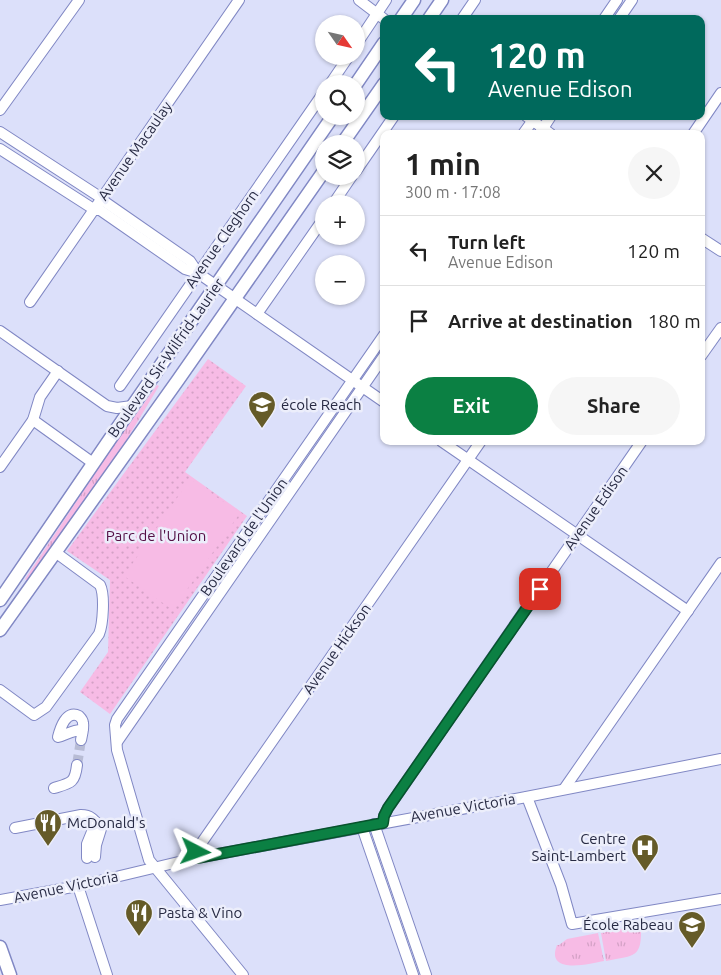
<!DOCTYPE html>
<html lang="en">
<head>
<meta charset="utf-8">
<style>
	body { margin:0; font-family:Ubuntu,sans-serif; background:#f6f6f6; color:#222; height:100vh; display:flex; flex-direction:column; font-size:19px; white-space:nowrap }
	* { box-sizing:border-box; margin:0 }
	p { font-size:16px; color:#767676 }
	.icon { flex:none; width:28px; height:28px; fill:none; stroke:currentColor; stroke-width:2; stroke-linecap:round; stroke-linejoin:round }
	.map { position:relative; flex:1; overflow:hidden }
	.sheet { position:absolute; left:380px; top:130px; width:325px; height:315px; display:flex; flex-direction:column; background:#fff; border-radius:10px; box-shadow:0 1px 4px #0004 }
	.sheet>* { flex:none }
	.guide { position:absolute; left:380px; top:15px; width:325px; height:105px; border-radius:10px; box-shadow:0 1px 4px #0004; background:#00695c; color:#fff; overflow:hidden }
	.needle { width:32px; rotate:124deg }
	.fabs { position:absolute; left:315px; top:15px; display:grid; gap:10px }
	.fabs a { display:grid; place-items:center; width:50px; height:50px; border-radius:50%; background:#fff; box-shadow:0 1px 4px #0004; font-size:25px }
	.pin { position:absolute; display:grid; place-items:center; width:42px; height:42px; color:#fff; margin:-21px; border-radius:10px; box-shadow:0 2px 8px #0006 }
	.me { position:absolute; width:55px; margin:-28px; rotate:94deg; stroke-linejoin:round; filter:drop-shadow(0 0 4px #0008) }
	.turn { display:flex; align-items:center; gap:18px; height:105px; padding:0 25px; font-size:22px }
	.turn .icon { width:65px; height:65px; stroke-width:2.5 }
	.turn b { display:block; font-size:35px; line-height:42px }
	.round { display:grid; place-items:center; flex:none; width:52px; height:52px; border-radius:26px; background:#f6f6f6 }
	.head { display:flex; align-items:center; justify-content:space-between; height:85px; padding:0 25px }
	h1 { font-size:30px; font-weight:600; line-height:38px }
	.button { display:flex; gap:10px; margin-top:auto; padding:10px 25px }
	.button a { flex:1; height:58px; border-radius:30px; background:#0b8043; color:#fff; font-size:20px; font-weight:600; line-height:58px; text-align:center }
	.button a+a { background:#f6f6f6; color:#222 }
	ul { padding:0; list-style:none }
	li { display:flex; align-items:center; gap:15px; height:70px; padding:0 25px; border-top:1px solid #e0e0e0 }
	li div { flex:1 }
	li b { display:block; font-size:19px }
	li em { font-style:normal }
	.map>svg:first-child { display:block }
	.grass { fill:url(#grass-tufts) }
	.park { fill:url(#park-dots) }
	.pitch { fill:#f7bbe5 }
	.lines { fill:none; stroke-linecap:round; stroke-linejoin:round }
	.minor-tunnel { stroke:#b8bcd5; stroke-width:10; stroke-dasharray:10 5; stroke-linecap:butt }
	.minor-casing { stroke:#8188c4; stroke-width:12 }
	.major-casing { stroke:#8188c4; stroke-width:15 }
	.minor { stroke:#fff; stroke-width:10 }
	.major { stroke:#fff; stroke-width:12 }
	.route-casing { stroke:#07532c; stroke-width:12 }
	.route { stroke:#0b8043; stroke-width:9 }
	.labels { text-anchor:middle; stroke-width:5; stroke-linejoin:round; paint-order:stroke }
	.street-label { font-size:15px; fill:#272a43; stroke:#eceefb }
	.poi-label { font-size:15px; fill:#272a43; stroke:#eceefb; text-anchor:start }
	.park-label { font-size:15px; fill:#540f45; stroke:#eceefb }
</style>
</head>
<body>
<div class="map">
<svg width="721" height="975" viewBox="0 0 721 975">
	<defs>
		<pattern id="grass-tufts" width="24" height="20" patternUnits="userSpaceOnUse" patternTransform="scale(1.25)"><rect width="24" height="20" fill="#f7bbe5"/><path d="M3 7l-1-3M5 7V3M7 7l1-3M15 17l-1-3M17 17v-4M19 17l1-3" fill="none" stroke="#d4a1c6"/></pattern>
		<pattern id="park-dots" width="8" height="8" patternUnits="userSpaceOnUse" patternTransform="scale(1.25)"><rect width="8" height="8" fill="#f7bbe5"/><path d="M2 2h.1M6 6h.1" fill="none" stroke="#d4a1c6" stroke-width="1.8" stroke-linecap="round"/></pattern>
	</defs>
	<rect width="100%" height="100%" fill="#dce0fa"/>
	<!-- grass -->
	<g class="grass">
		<path d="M 157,385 L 159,386 L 115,459 L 27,581 L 25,579 L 110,451 Z"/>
		<path d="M 641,925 C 642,958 636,955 606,961 L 601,933 Z"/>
		<path d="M 598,933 L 604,961 C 589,964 545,975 557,945 L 559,945 L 567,939 Z"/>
	</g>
	<!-- park -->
	<path class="park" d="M 208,359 L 246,386 L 185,472 L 247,516 L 110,714 L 80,692 L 108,652 L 110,580 L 67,551 Z"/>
	<!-- pitch -->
	<path class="pitch" d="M 190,479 L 240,513 L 173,610 L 124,576 Z"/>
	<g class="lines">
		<!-- minor-tunnel -->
		<path class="minor-tunnel" d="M 77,765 L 81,740"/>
		<defs>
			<g id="minor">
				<path d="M 359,0 L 384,19"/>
				<path d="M 462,19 L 475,0"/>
				<path d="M 604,19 L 617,0"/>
				<path d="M 619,19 L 632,0"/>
				<path d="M 356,45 L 386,0"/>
				<path d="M 330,84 L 349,56"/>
				<path d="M 0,110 L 79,0"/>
				<path d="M 526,116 L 551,134"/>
				<path d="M 0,132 L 103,199 L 105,202 L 190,261 L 198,273"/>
				<path d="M 540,133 L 551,116"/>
				<path d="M 523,134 L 536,116"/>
				<path d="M 693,134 L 721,93"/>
				<path d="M 0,149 L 95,210 L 100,210 L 185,269 L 198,273 L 384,402"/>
				<path d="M 356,171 L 394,116"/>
				<path d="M 333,204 L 352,176"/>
				<path d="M 701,238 L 721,251"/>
				<path d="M 30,302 L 239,0"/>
				<path d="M 257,314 L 324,218"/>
				<path d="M 0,331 L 107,406 L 117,408 L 132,406"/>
				<path d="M 701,356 L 721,328"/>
				<path d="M 120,386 L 324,92"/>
				<path d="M 33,420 L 93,463"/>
				<path d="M 441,441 L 688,611"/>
				<path d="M 0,467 L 33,420 L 40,397 L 58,371"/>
				<path d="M 0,690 L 34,715 L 46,707 L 99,634 C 103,624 105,595 100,585 L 55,552"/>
				<path d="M 81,740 C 82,735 84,728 83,723 C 83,720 81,718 79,716 C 66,709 60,729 58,737 C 66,735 74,729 83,730"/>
				<path d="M 117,742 L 384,356"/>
				<path d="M 54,788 C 71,783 75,783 77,765"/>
				<path d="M 564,789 L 721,563"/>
				<path d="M 527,797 L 561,885 L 572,924 L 721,899"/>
				<path d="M 383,823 L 384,816 L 388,808 L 642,441"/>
				<path d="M 374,824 L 426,975"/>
				<path d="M 362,827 L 413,975"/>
				<path d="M 15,828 L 81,815 C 92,815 95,821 101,829 L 96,845 L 95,857"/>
				<path d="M 87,858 L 87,844 L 96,822"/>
				<path d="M 197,858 L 196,852 L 198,848 L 481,441"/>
				<path d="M 78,886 L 107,975"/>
				<path d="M 0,900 L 78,886 L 191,859 L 521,798 L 721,759"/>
				<path d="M 243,975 L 149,860 L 117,750 L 115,725 L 117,719 L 384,335"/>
			</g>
			<g id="major">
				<path d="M 401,19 L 414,0"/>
				<path d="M 429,19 L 442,0"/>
				<path d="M 356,84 L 384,43"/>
				<path d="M 342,144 L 384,84"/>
				<path d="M 0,600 L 125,417 L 333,116"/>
				<path d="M 0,630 L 178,380 L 324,171"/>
				<path d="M 0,947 L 10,975"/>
			</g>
		</defs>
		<!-- minor casing -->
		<use href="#minor" class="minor-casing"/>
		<!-- major casing -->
		<use href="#major" class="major-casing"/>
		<!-- minor -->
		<use href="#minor" class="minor"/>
		<!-- major -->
		<use href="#major" class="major"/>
	</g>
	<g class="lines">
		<defs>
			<path id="route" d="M 196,852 L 197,858 L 383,823 L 384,816 L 388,808 L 540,589"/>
		</defs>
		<!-- route casing -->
		<use href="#route" class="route-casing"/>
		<!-- route -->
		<use href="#route" class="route"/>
	</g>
	<!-- icons -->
	<defs>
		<symbol id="school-pin" viewBox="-11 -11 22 30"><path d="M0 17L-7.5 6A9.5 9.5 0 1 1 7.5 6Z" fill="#655b28" stroke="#eceefb"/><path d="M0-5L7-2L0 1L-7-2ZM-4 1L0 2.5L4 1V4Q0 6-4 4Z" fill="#fff"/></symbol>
		<symbol id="restaurant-pin" viewBox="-11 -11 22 30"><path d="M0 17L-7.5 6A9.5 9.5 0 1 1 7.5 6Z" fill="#655b28" stroke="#eceefb"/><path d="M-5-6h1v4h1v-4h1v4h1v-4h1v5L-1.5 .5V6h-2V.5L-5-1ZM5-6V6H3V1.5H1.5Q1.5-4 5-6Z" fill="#fff"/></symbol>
		<symbol id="hospital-pin" viewBox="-11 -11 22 30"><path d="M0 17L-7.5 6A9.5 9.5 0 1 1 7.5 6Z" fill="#655b28" stroke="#eceefb"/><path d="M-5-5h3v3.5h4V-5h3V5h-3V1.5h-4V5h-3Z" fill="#fff"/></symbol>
	</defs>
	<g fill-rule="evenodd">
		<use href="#school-pin" x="246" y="389" width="32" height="43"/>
		<use href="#restaurant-pin" x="32" y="807" width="32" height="43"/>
		<use href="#hospital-pin" x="629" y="832" width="32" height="43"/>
		<use href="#restaurant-pin" x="123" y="897" width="32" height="43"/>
		<use href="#school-pin" x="676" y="909" width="32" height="43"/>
	</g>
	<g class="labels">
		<!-- street labels -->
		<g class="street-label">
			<text transform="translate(135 151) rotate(-55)" y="5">Avenue Macaulay</text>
			<text transform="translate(222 239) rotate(-55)" y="5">Avenue Cleghorn</text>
			<text transform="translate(166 358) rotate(-55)" y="5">Boulevard Sir-Wilfrid-Laurier</text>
			<text transform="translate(596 508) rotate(-55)" y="5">Avenue Edison</text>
			<text transform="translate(244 537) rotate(-55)" y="5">Boulevard de l'Union</text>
			<text transform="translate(337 649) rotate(-55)" y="5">Avenue Hickson</text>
			<text transform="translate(463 808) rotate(-10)" y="5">Avenue Victoria</text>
			<text transform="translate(66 887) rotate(-12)" y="5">Avenue Victoria</text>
		</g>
		<!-- poi labels -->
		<g class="poi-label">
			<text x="281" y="410">école Reach</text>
			<text x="67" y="828">McDonald's</text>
			<text x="626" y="844" text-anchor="end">Centre<tspan x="626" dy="17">Saint-Lambert</tspan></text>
			<text x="158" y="918">Pasta &amp; Vino</text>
			<text x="673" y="930" text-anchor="end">École Rabeau</text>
		</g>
		<!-- park labels -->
		<g class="park-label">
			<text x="156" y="541">Parc de l'Union</text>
		</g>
	</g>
</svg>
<div class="fabs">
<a><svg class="needle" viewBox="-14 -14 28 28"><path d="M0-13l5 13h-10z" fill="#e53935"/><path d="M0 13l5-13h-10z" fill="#767676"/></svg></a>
<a><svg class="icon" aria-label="search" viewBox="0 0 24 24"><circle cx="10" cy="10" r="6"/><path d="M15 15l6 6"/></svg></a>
<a><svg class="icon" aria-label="layers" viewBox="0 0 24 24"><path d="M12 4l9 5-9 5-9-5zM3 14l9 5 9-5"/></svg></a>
<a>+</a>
<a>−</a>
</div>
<div class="pin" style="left:540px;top:589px;background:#d93025"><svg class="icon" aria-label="arrive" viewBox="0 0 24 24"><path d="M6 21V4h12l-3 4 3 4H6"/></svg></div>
<svg class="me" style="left:196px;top:852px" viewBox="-20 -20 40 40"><path d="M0-17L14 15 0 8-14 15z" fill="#0b8043" stroke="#fff" stroke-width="4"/></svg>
<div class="guide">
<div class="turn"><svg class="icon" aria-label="left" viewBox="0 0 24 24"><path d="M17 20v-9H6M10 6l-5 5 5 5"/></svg><div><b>120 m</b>Avenue Edison</div></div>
</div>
<section class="sheet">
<div class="head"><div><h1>1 min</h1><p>300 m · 17:08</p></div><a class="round"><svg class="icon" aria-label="close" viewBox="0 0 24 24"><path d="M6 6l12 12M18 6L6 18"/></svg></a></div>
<ul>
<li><svg class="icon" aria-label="left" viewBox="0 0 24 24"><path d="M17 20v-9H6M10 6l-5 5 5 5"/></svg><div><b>Turn left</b><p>Avenue Edison</p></div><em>120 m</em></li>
<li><svg class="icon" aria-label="arrive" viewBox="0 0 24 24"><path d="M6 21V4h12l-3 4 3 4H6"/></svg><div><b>Arrive at destination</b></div><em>180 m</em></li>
</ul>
<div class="button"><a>Exit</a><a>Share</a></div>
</section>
</div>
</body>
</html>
